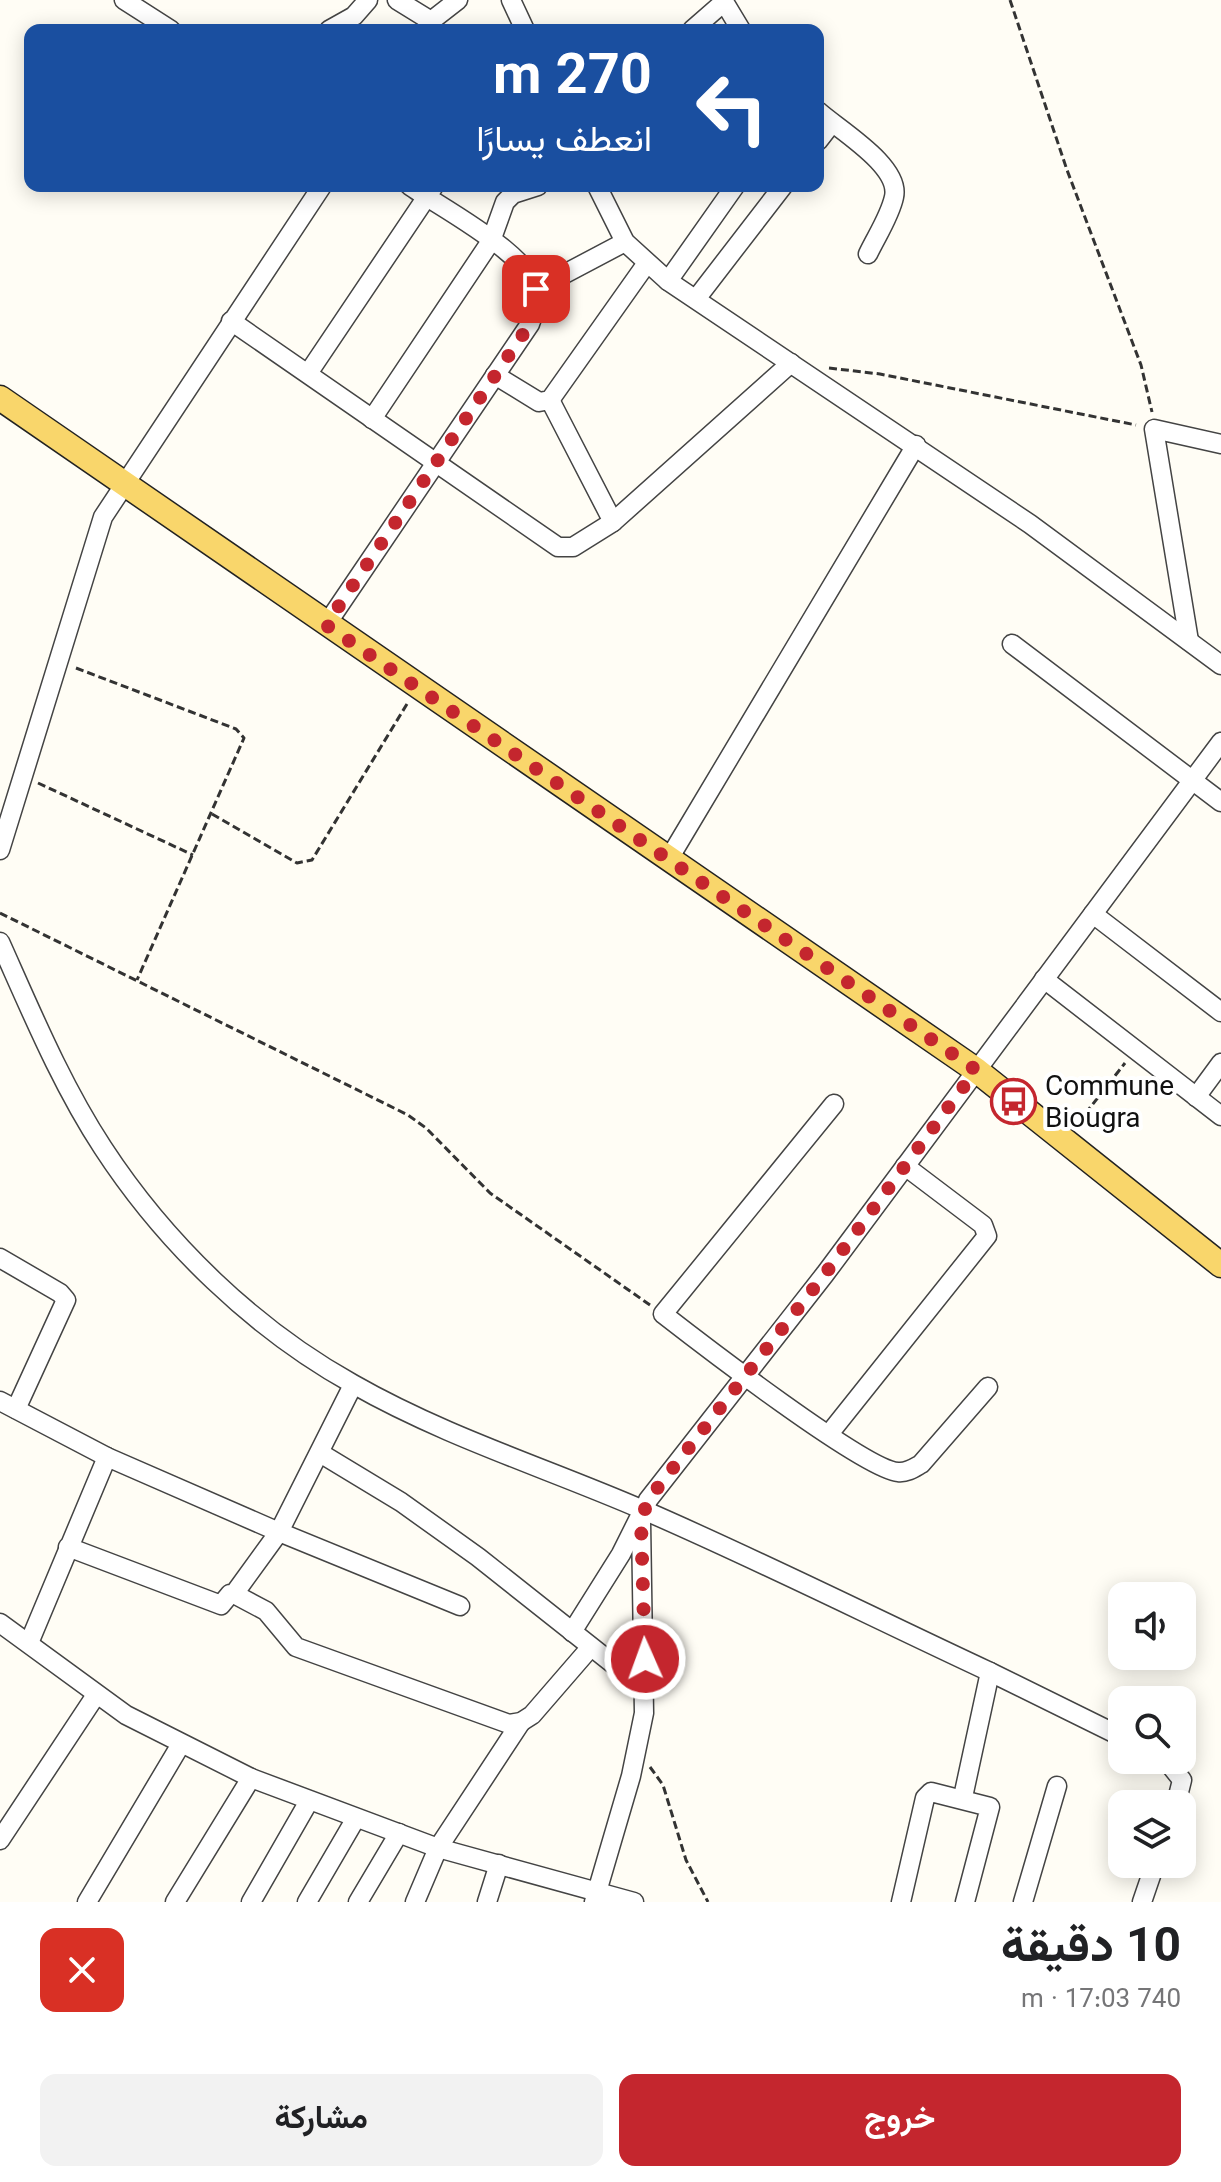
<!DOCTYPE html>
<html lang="ar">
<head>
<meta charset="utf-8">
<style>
	body { margin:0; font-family:Georgia,Vazirmatn,serif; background:#f2f2f2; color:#202124; direction:rtl; height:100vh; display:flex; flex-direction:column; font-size:30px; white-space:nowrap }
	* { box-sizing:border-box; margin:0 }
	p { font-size:26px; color:#757577 }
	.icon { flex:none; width:44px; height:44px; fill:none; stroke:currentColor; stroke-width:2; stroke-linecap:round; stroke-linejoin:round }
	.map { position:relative; height:1902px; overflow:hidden; direction:ltr }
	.details { display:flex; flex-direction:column; background:#fff; flex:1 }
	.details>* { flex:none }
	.top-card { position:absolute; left:24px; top:24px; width:800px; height:168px; border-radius:16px; box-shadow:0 4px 20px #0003; direction:rtl; background:#1a4fa0; color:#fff; overflow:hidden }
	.fabs { position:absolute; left:1108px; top:1582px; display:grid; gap:16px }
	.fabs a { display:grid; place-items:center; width:88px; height:88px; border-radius:16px; background:#fff; box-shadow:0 4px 20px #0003; font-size:40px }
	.pin { position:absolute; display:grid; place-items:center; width:68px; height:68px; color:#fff; margin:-34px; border-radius:16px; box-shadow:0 4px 12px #0006 }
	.me { position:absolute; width:88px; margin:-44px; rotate:358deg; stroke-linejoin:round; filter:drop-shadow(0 0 6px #0008) }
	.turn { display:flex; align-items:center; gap:28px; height:168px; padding:0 40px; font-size:36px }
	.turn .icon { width:104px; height:104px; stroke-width:2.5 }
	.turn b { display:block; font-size:56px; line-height:68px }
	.round { display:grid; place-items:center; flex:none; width:84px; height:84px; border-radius:16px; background:#f2f2f2 }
	.head { display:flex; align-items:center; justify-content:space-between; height:136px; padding:0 40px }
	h1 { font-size:48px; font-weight:700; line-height:60px }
	.cta { display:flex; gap:16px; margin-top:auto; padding:16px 40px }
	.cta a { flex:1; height:92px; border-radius:16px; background:#c4262e; color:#fff; font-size:32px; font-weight:700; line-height:92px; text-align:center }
	.cta a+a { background:#f2f2f2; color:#202124 }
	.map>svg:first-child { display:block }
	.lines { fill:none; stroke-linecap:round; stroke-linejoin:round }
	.minor-casing { stroke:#444; stroke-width:21 }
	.major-casing { stroke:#222; stroke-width:27 }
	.path { stroke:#333; stroke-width:3; stroke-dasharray:8 4; stroke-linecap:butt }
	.minor { stroke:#fff; stroke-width:18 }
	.major { stroke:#f9d66b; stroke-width:24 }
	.route { stroke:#c4262e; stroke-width:14; stroke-dasharray:0 25.2 }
	.labels { text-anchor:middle; stroke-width:8; stroke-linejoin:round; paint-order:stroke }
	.poi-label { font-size:28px; fill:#111; stroke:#fff; text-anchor:start }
</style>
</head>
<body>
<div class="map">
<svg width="1221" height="1902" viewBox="0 0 1221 1902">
	<rect width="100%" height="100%" fill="#fffdf5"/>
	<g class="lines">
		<defs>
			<g id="minor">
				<path d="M 124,0 L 171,30"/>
				<path d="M 397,0 L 431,21"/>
				<path d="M 511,0 L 525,30"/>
				<path d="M 723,0 L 741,30"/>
				<path d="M 329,30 L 354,16 L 368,0"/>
				<path d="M 425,30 L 431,21 L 458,0"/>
				<path d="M 692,30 L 724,2"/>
				<path d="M 818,111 C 839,130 901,166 894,197 C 890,216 876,237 868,254"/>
				<path d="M 818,141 L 832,123"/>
				<path d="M 597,186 L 625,242 L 668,281 L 1030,524 L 1221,665"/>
				<path d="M 668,281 L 735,186"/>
				<path d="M 536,289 L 625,242"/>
				<path d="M 696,299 L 783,186"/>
				<path d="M 231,321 L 558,547 L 573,547 L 613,522 L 791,363"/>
				<path d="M 309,372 L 434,186"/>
				<path d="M 495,375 L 539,402 L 550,400 L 647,263"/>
				<path d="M 550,400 L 613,522"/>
				<path d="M 372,419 L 491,241 L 505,202 L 513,194 L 538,186"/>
				<path d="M 326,625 L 530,324 C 532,317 538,307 539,300 C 541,259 441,208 410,186"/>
				<path d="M 1189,641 L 1154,429 L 1221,444"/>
				<path d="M 1012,644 L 1221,802"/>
				<path d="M 0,850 L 103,517 L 322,186"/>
				<path d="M 670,857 L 916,445"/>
				<path d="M 1093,914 L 1221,1012"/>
				<path d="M 0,942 C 31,1011 61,1084 103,1148 C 165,1243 254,1329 353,1384 C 444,1436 546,1468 641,1509 C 759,1560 874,1618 990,1672 L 963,1797"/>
				<path d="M 1044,979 L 1221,1116"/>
				<path d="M 1196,1097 L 1221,1063"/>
				<path d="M 834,1104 L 663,1314 C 699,1342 865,1470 898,1472 C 907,1473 914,1468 921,1464 L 988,1387"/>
				<path d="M 0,1258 L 60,1293 L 66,1300 L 16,1409"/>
				<path d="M 0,1401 L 107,1457 L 279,1532 L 460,1606"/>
				<path d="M 829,1434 L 987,1236 L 983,1225 L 905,1166"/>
				<path d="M 320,1453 L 401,1502 L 478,1557 L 646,1690"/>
				<path d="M 68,1547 L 221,1605 L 230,1594 L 234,1594 L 279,1532 L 353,1385"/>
				<path d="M 234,1594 L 266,1611 L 296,1647 L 509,1724 L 521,1722 L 532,1715 L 590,1648"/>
				<path d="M 0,1623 L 126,1715 L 251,1778 L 438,1848 L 634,1902"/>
				<path d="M 572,1632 L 621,1554 L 640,1516"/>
				<path d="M 29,1643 L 107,1457"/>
				<path d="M 990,1672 L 1122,1737"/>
				<path d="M 1166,1760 L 1182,1780 L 1176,1804"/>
				<path d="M 0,1840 L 96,1695"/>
				<path d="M 87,1902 L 181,1744"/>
				<path d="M 175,1902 L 251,1778"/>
				<path d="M 251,1902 L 309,1801"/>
				<path d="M 307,1902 L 356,1818"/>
				<path d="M 358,1902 L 399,1833"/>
				<path d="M 415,1902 L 438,1848 L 521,1722"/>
				<path d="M 487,1902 L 499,1864"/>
				<path d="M 594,1902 L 631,1776 L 644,1713 L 641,1521 L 648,1500 L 825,1274 L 1221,742"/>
				<path d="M 901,1902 L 925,1798 L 931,1792 L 990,1807 L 965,1902"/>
				<path d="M 1023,1902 L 1057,1786"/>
				<path d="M 1142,1902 L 1155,1864"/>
			</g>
			<path id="major" d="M 0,398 L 976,1070 L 1221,1265"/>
		</defs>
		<!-- minor casing -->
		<use href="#minor" class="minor-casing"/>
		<!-- major casing -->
		<use href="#major" class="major-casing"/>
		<!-- path -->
		<g class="path">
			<path d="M 1010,0 L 1067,170 L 1141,365 L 1152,412"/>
			<path d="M 829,368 L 880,374 L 1136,425"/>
			<path d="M 76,668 L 236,729 L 244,738 L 137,980"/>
			<path d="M 38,783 L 193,855"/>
			<path d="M 212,814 L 297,863 L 312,860 L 407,704"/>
			<path d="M 0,913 L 408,1115 L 426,1128 L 490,1193 L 650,1305"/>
			<path d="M 1078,1123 L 1125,1063"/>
			<path d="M 650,1767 L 663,1785 L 686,1860 L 708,1902"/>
		</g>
		<!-- minor -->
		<use href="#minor" class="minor"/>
		<!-- major -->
		<use href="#major" class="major"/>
	</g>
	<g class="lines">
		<!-- route -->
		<path class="route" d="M 536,289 L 539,300 L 530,324 L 326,625 L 976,1070 L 825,1274 L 648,1500 L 641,1521 L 645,1659"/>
	</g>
	<!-- icons -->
	<defs>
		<symbol id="bus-ring" viewBox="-11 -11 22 22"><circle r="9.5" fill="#fff" stroke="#c4262e" stroke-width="1.5"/><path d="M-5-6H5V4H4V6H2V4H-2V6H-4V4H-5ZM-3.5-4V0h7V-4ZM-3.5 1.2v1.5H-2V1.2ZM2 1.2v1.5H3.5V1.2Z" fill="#c4262e"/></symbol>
	</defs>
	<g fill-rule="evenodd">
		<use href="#bus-ring" x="988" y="1076" width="51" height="51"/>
	</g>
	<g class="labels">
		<!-- poi labels -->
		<g class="poi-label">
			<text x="1045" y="1095">Commune<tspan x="1045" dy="32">Biougra</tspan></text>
		</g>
	</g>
</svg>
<div class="fabs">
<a><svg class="icon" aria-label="sound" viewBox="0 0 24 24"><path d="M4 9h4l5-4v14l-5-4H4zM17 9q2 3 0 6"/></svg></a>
<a><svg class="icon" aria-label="search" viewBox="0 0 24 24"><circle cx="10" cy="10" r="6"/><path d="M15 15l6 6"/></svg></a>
<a><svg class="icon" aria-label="layers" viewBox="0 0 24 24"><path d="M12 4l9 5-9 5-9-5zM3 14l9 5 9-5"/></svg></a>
</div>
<div class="pin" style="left:536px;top:289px;background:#d93025"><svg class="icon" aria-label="arrive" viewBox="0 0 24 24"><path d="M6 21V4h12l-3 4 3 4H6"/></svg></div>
<svg class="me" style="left:645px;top:1659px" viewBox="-20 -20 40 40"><circle r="17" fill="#c4262e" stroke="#fff" stroke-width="3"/><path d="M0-11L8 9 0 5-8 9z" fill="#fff"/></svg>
<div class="top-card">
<div class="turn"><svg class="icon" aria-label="left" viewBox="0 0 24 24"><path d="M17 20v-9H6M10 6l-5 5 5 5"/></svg><div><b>270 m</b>انعطف يسارًا</div></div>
</div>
</div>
<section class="details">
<div class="head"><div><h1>10 دقيقة</h1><p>740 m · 17:03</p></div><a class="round" style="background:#d93025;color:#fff"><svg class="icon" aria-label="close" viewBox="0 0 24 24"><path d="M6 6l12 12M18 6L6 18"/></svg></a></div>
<div class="cta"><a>خروج</a><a>مشاركة</a></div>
</section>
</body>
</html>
